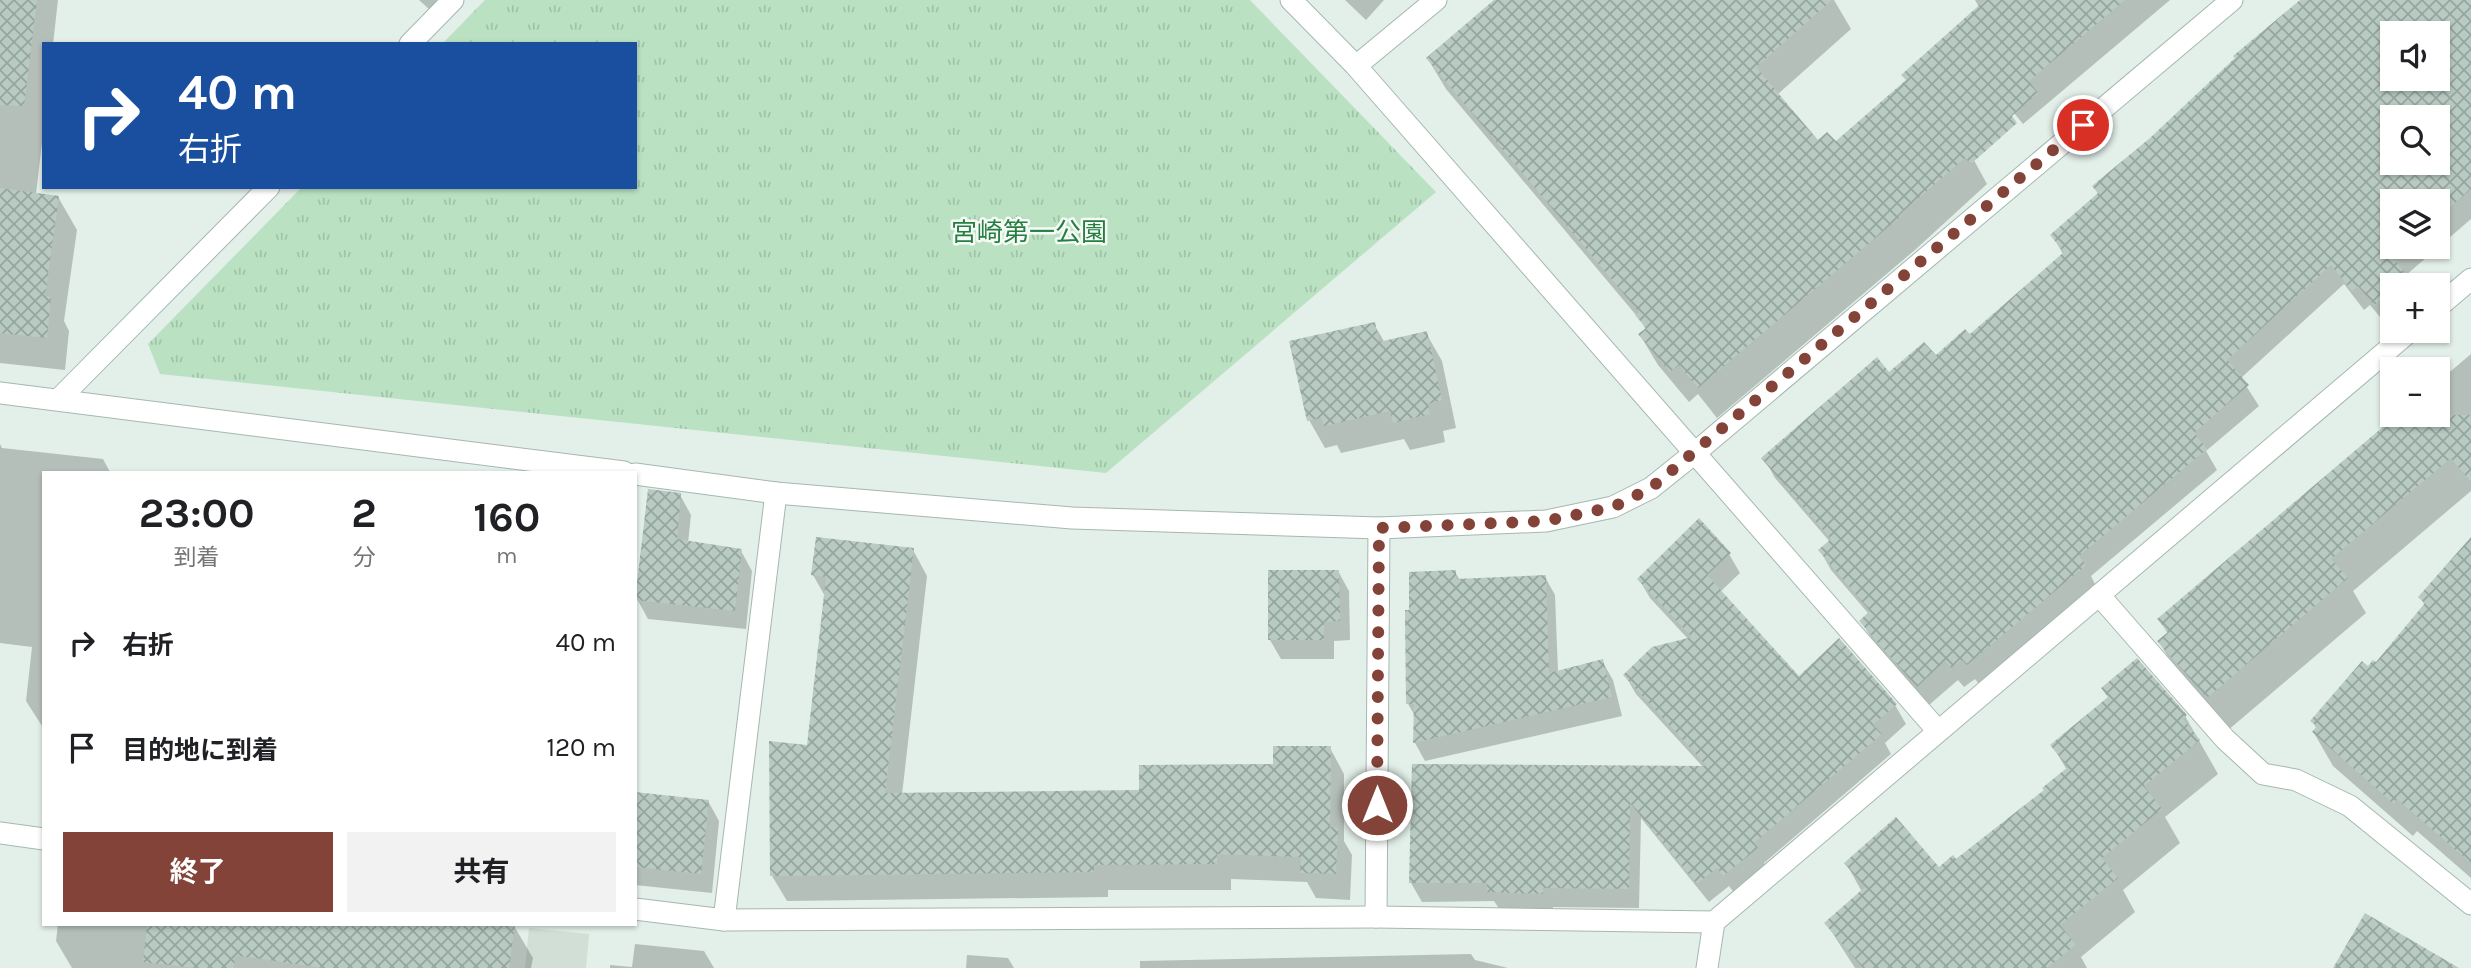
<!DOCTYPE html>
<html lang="ja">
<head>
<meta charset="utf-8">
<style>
	body { margin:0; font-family:Karla,"Noto Sans JP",sans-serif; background:#f2f2f2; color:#202124; height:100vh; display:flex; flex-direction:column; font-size:26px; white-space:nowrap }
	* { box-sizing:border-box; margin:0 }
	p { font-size:23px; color:#757577 }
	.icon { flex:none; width:38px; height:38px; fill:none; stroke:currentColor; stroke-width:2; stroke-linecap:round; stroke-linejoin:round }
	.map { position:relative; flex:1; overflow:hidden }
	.drawer { position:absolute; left:42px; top:471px; width:595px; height:455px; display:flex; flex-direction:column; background:#fff; border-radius:0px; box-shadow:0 2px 5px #0004 }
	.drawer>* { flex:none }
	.guide { position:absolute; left:42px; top:42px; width:595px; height:147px; border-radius:0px; box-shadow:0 2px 5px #0004; background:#1a4fa0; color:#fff; overflow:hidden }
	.tools { position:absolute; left:2380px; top:21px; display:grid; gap:14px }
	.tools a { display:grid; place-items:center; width:70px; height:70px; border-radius:0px; background:#fff; box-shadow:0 2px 5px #0004; font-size:35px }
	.pin { position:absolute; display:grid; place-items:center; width:60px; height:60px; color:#fff; margin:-30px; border:4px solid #fff; border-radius:50%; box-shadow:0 2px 7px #0007 }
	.me { position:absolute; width:77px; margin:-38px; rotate:0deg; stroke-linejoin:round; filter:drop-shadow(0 0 5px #0008) }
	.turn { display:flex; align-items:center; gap:24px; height:147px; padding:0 21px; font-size:32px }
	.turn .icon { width:91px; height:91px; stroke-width:2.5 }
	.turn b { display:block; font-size:49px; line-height:60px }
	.eta { display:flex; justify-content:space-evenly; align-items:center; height:119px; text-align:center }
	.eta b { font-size:42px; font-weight:700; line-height:49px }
	.button { display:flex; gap:14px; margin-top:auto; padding:14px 21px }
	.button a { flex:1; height:80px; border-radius:0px; background:#844338; color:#fff; font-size:28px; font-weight:700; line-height:80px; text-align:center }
	.button a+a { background:#f2f2f2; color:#202124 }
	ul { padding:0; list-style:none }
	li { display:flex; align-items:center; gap:21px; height:105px; padding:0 21px }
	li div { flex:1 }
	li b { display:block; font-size:26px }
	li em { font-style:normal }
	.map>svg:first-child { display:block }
	.built { fill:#d1dfd7 }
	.park { fill:url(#park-tufts) }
	.shadow { fill:#0003; fill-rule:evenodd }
	.building { fill:url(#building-cross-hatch); fill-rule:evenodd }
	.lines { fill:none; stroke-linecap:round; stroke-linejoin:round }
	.minor-casing { stroke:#a5b8b0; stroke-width:23 }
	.minor { stroke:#fff; stroke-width:21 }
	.route { stroke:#844338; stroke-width:12; stroke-dasharray:0 21.6 }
	.labels { text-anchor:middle; stroke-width:5; stroke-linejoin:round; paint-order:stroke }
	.park-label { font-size:26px; fill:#267e41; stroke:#f5faf7 }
</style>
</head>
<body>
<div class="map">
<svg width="2471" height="968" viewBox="0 0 2471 968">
	<defs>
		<pattern id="park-tufts" width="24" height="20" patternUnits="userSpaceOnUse" patternTransform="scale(1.75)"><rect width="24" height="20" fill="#bae2c2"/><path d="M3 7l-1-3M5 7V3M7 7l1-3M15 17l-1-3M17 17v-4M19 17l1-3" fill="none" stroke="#a0c3a7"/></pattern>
		<pattern id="building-cross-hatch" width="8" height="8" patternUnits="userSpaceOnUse" patternTransform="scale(1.75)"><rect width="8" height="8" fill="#b8cac1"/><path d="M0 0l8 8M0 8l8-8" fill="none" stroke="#95a69e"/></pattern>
	</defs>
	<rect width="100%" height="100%" fill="#e3efe9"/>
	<!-- built -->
	<path class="built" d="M 529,928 L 589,934 L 586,968 L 525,968 Z"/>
	<!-- park -->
	<path class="park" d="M 485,0 L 1250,0 L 1436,192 L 1106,473 L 160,374 L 148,344 L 302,187 L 635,187 L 635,44 L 442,44 Z"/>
	<!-- shadow -->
	<g class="shadow">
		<path d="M 0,0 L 58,0 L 53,44 L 44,44 L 44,126 L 36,194 L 58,197 L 77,230 L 64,321 L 69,331 L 65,370 L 0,363 Z"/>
		<path d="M 419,0 L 457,0 L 440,19 Z"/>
		<path d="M 1345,0 L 1384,0 L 1366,20 Z"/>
		<path d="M 1511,0 L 1834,0 L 1851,29 L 1777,95 L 1818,142 L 1970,153 L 1987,184 L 1916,249 L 1717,418 L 1698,394 L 1689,402 L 1658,365 L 1640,335 L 1646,330 L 1641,321 L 1446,89 L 1428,59 Z"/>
		<path d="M 1975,0 L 2170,0 L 2023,124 L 1968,57 L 1979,7 Z"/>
		<path d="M 2320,0 L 2471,0 L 2471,219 L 2405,276 L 2411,285 L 2392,285 L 2392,319 L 2386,324 L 2370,305 L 2364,310 L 2344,284 L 2241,378 L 2259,406 L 2206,451 L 2217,470 L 2091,576 L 2096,586 L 1979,684 L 1975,679 L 1964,687 L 1958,680 L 1929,705 L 1873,641 L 1861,621 L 1868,613 L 1831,570 L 1820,550 L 1830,542 L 1775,478 L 1764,458 L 1889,375 L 1935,358 L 1970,336 L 2063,254 L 2052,235 ZM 2392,33 L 2438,33 L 2438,79 L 2392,79 ZM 2392,117 L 2438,117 L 2438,163 L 2392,163 ZM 2392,201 L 2438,201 L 2438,247 L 2392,247 Z"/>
		<path d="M 1374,324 L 1385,343 L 1426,333 L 1442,361 L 1456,428 L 1443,431 L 1445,442 L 1410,450 L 1404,439 L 1341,453 L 1337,445 L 1325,448 L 1309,420 Z"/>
		<path d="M 2471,354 L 2471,491 L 2353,591 L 2366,613 L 2227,731 L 2179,675 L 2159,642 L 2168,634 L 2159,619 L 2400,415 L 2438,415 L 2438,382 Z"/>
		<path d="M 0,444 L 2,448 L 103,459 L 110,472 L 44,472 L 44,729 L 26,701 L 32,647 L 0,643 Z"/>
		<path d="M 680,495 L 691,515 L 688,543 L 741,551 L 752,571 L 746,629 L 648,619 L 637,599 Z"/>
		<path d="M 2471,540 L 2471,878 L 2417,831 L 2413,836 L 2333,766 L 2314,733 L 2317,729 L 2312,721 L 2368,668 L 2376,665 L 2425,605 L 2420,598 Z"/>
		<path d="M 913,550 L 927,576 L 902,795 L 1140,792 L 1275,766 L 1330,748 L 1344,774 L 1344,841 L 1352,855 L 1350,900 L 1316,898 L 1307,882 L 1231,879 L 1231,890 L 1108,890 L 1108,897 L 787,901 L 772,876 L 808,747 L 825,596 L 813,575 Z"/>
		<path d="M 1729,554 L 1740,573 L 1720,592 L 1799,678 L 1895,705 L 1906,724 L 1885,743 L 1891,754 L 1764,863 L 1767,868 L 1735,894 L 1729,886 L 1709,902 L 1641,818 L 1639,908 L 1553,907 L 1553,912 L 1500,910 L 1494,901 L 1422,902 L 1411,883 L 1704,768 L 1636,694 L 1625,675 L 1689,640 L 1650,598 L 1639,579 Z"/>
		<path d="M 1338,571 L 1349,591 L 1350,640 L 1334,641 L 1334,659 L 1281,659 L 1270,640 Z"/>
		<path d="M 1455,572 L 1460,580 L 1545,577 L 1555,595 L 1558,672 L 1602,661 L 1613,680 L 1622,716 L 1425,761 L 1415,743 L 1415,716 L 1408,704 L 1411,611 Z"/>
		<path d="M 2103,688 L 2185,716 L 2218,774 L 2165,817 L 2180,843 L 2123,890 L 2135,912 L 2081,957 L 2087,968 L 1855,968 L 1826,923 L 1862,892 L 1846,863 L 1938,870 L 1956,862 L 2046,791 L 2067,770 L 2052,745 L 2109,699 Z"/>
		<path d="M 635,794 L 708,801 L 719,821 L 712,893 L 635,885 Z"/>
		<path d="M 58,924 L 500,924 L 514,926 L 533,958 L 531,968 L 72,968 L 56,941 Z"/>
		<path d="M 635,944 L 704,951 L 714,968 L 610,968 L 610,965 L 632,967 Z"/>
		<path d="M 1471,954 L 1475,960 L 1508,968 L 1140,968 L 1140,961 Z"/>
		<path d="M 967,955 L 1008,958 L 1014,968 L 966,968 Z"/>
	</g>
	<!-- building -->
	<g class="building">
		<path d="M 0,0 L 37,0 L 24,106 L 0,105 Z"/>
		<path d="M 1494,0 L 1832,0 L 1756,67 L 1818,140 L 1827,132 L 1836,141 L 1906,80 L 1901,75 L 1985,0 L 2125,0 L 2029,81 L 2038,93 L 2012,116 L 2017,123 L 1971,164 L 1965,158 L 1899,215 L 1900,217 L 1698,388 L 1679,365 L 1670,372 L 1638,334 L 1646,328 L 1635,315 L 1639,312 L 1426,58 Z"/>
		<path d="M 2300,0 L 2471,0 L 2471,189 L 2438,218 L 2438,201 L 2392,201 L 2392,247 L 2405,247 L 2393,258 L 2408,277 L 2398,285 L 2392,285 L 2392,290 L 2374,305 L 2358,286 L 2352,291 L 2331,265 L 2227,360 L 2249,385 L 2194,433 L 2207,449 L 2079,556 L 2086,565 L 1967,665 L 1962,660 L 1951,668 L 1945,661 L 1917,687 L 1859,621 L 1870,611 L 1818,550 L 1831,539 L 1761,458 L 1877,357 L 1889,372 L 1924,342 L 1936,355 L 1965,329 L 1970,334 L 2064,252 L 2050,235 L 2098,193 L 2092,186 L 2150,138 L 2235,58 L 2233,56 ZM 2392,33 L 2438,33 L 2438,79 L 2392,79 ZM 2392,117 L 2438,117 L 2438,163 L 2392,163 Z"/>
		<path d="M 0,188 L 59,196 L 45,296 L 51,297 L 47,338 L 0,333 Z"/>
		<path d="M 1375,322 L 1379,342 L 1427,331 L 1442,400 L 1428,404 L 1430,414 L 1393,423 L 1390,411 L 1324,426 L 1321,418 L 1307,421 L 1289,341 Z"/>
		<path d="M 2397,415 L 2471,415 L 2471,482 L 2451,458 L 2331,559 L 2348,578 L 2207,698 L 2157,641 L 2168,632 L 2157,619 Z"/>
		<path d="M 648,489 L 681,493 L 677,539 L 742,549 L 735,611 L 635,600 Z"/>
		<path d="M 1699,518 L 1731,553 L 1707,575 L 1799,676 L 1839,638 L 1897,704 L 1873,725 L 1882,734 L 1754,843 L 1758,848 L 1723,876 L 1717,868 L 1697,884 L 1630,803 L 1629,889 L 1543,888 L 1543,894 L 1487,892 L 1487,883 L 1409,883 L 1412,764 L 1707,766 L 1623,675 L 1652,647 L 1692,637 L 1637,579 Z"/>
		<path d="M 816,537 L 914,548 L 885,793 L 1139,790 L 1139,765 L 1273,764 L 1273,746 L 1331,746 L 1330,827 L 1338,828 L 1336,874 L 1300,873 L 1301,857 L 1217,854 L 1217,864 L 1094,865 L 1094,872 L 770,876 L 769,741 L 807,745 L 826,577 L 811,575 Z"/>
		<path d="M 2471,537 L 2471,863 L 2397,799 L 2394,804 L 2312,732 L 2317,726 L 2310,721 L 2362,661 L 2368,666 L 2373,660 L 2376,662 L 2425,603 L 2418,597 Z"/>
		<path d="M 1268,570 L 1339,570 L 1340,621 L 1324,622 L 1324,640 L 1268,640 Z"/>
		<path d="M 1456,570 L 1456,579 L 1546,575 L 1549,673 L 1603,659 L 1612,697 L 1413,743 L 1414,704 L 1406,704 L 1405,610 L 1409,610 L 1409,572 Z"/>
		<path d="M 2137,658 L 2187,715 L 2183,719 L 2200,740 L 2144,786 L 2162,809 L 2102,858 L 2118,878 L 2060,925 L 2076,945 L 2047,968 L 1863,968 L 1824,923 L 1865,887 L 1844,863 L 1896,817 L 1939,867 L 1953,855 L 1956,859 L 2044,790 L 2042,788 L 2068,767 L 2050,745 L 2108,697 L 2101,688 Z"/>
		<path d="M 635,792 L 709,800 L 701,874 L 635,867 Z"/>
		<path d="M 2365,913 L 2459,968 L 2333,968 Z"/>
		<path d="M 147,924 L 515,924 L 509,968 L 322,968 L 235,955 L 234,968 L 195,968 L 143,962 Z"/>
	</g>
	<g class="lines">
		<defs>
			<g id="minor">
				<path d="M 1291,0 L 1356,66 L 1938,731"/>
				<path d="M 410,44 L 453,0"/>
				<path d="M 1356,66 L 1436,0"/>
				<path d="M 2438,307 L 2471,279"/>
				<path d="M 0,393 L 624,472"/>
				<path d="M 59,399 L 269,187"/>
				<path d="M 635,474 L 776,493 L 1072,518 L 1379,528 L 1546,521 L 1613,507 L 1651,488 L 1696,452 L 2232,0"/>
				<path d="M 2099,595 L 2225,739 L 2263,774 L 2296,780 L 2350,806 L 2471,904"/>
				<path d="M 0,833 L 44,839"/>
				<path d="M 635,909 L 724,920 L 1376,917 L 1714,922 L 2410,331"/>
				<path d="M 1376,917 L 1379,528"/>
				<path d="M 724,920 L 776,493"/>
				<path d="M 1707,968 L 1714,922"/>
			</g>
		</defs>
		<!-- minor casing -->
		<use href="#minor" class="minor-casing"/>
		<!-- minor -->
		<use href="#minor" class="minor"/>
	</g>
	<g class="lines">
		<!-- route -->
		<path class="route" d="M 1377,805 L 1379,528 L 1546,521 L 1613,507 L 1651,488 L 2083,125"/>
	</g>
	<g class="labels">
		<!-- park labels -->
		<g class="park-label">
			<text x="1029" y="241">宮崎第一公園</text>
		</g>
	</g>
</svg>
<div class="tools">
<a><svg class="icon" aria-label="sound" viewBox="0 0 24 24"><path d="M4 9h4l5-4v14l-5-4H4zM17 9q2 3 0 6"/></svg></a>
<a><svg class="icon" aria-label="search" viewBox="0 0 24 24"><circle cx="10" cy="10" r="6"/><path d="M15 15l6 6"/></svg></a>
<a><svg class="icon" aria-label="layers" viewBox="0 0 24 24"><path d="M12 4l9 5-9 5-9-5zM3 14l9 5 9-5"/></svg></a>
<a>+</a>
<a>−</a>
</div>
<div class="pin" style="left:2083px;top:125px;background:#d93025"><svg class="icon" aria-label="arrive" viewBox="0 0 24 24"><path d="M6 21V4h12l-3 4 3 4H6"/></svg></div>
<svg class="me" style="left:1377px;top:805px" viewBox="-20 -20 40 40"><circle r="17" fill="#844338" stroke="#fff" stroke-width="3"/><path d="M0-11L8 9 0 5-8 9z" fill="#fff"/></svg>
<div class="guide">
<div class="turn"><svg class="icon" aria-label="right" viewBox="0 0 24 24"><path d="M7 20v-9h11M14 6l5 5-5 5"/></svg><div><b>40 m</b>右折</div></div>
</div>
<section class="drawer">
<div class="eta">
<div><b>23:00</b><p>到着</p></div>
<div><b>2</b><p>分</p></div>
<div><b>160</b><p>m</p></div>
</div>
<ul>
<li><svg class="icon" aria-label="right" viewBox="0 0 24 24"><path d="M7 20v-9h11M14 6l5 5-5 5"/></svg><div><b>右折</b></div><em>40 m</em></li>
<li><svg class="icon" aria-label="arrive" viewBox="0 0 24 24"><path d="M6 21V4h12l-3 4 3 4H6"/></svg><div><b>目的地に到着</b></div><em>120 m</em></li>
</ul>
<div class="button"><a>終了</a><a>共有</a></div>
</section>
</div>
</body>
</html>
